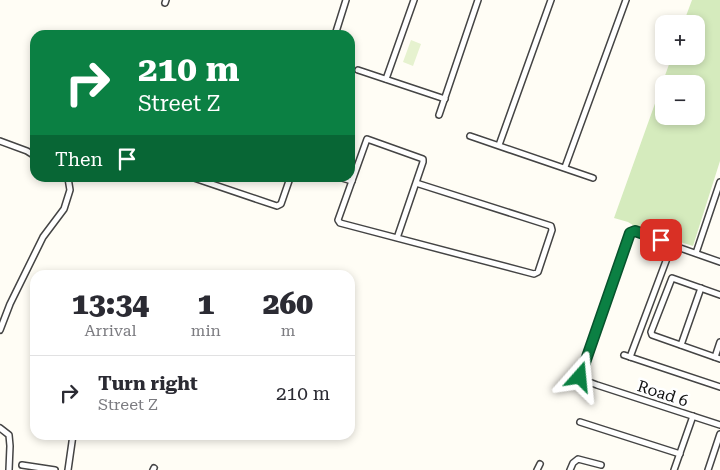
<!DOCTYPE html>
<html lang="en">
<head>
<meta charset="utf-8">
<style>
	body { margin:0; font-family:"Roboto Serif",serif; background:#f2f2f3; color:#2b2b33; height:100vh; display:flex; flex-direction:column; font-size:19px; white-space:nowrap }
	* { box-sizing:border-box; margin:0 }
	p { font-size:16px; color:#7c7c81 }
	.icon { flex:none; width:28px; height:28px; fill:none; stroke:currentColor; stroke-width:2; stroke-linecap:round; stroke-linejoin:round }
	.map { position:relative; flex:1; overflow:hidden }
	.drawer { position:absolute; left:30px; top:270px; width:325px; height:170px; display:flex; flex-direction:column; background:#fff; border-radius:15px; box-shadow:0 2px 8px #0003 }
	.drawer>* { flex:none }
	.top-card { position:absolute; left:30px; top:30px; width:325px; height:152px; border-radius:15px; box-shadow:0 2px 8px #0003; background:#0b8043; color:#fff; overflow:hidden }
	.tools { position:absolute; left:655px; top:15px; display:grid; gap:10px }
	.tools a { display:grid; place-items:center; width:50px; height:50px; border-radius:10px; background:#fff; box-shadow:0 2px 8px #0003; font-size:25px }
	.pin { position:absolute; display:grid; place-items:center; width:42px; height:42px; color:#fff; margin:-21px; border-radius:10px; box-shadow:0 2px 8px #0006 }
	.me { position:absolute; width:55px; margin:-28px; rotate:18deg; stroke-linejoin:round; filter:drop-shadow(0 0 4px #0008) }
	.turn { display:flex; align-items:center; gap:18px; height:105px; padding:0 25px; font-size:22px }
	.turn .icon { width:65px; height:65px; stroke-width:2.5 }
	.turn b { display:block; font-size:35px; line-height:42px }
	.then { display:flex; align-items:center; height:48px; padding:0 25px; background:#0003; gap:10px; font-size:19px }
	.eta { display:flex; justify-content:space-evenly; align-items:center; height:85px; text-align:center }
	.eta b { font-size:30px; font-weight:800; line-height:35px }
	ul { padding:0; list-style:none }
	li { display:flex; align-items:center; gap:15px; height:75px; padding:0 25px; border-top:1px solid #e1e1e2 }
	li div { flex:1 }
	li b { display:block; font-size:19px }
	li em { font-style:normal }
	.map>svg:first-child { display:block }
	.green { fill:#d5ebbd; fill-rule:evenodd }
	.pitch { fill:#e6f2cf }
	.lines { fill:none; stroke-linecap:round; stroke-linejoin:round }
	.minor-casing { stroke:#444; stroke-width:8 }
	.minor { stroke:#fff; stroke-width:5 }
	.route-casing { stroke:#07532c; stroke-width:12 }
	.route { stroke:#0b8043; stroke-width:9 }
	.labels { text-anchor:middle; stroke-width:5; stroke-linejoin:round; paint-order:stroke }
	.street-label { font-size:16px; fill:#111; stroke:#fff }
</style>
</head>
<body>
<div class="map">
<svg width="720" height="470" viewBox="0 0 720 470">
	<rect width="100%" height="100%" fill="#fffdf5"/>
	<!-- green -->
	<path class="green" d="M 692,0 L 720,0 L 720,161 L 693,246 L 639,229 L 628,222 L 614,218 L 672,56 L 696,56 L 696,24 L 683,24 ZM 664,84 L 696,84 L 696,116 L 664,116 Z"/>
	<!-- pitch -->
	<path class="pitch" d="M 411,40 L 421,44 L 413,66 L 403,62 Z"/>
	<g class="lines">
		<defs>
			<g id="minor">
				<path d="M 165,3 L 166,0"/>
				<path d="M 335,35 L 346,0"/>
				<path d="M 358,70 L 445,99"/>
				<path d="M 386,79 L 414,0"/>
				<path d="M 439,115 L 478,0"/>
				<path d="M 470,136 L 593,178"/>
				<path d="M 0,141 L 27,151 L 35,156"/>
				<path d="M 499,145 L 551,0"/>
				<path d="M 565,167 L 626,0"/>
				<path d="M 194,178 L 277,206 L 281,204 L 290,178"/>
				<path d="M 342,178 L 352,181"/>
				<path d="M 397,238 L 423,162 L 423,159 L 367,139 L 338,220 L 340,223 L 534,274 L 538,272 L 552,230 L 551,226 L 416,183"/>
				<path d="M 696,253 L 720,182"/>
				<path d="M 720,262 L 632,231 L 622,256 L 580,376 L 581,379 L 597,385 L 720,425"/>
				<path d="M 720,295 L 672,278 L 651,332 L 652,335 L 720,359"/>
				<path d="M 0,330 L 10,304 L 43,237 L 64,209 L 70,190 L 68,178"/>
				<path d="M 681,345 L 701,288"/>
				<path d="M 624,355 L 720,387"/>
				<path d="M 630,357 L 672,245"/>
				<path d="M 715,357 L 720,342"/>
				<path d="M 580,422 L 680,454"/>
				<path d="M 0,428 L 9,435 L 10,446 L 9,470"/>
				<path d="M 22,465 L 55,470"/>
				<path d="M 68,470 L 73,435"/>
				<path d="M 153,470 L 154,468"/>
				<path d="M 537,470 L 540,464"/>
				<path d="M 570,470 L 573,463 L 578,459 L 601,465"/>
				<path d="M 674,470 L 693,416"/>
				<path d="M 708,470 L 720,434"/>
			</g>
		</defs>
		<!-- minor casing -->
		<use href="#minor" class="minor-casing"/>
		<!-- minor -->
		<use href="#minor" class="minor"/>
	</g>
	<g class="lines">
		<defs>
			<path id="route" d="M 580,377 L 630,233 L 635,231 L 661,240"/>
		</defs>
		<!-- route casing -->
		<use href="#route" class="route-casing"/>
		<!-- route -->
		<use href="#route" class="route"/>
	</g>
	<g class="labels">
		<!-- street labels -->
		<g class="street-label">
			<text transform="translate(663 393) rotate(18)" y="6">Road 6</text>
		</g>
	</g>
</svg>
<div class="tools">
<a>+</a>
<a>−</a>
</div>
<div class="pin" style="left:661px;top:240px;background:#d93025"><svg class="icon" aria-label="arrive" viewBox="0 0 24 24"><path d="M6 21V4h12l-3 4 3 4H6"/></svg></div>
<svg class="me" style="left:580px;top:377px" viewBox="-20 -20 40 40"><path d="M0-17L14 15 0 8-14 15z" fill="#0b8043" stroke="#fff" stroke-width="4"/></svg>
<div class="top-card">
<div class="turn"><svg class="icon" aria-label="right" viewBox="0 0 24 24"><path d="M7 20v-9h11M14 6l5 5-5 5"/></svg><div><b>210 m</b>Street Z</div></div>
<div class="then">Then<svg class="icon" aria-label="arrive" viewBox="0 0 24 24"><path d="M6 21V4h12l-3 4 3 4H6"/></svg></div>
</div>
<section class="drawer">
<div class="eta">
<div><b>13:34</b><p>Arrival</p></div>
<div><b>1</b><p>min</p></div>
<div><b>260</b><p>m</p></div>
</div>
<ul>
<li><svg class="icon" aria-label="right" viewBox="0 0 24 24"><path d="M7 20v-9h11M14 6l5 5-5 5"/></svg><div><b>Turn right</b><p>Street Z</p></div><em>210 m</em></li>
</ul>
</section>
</div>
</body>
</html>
